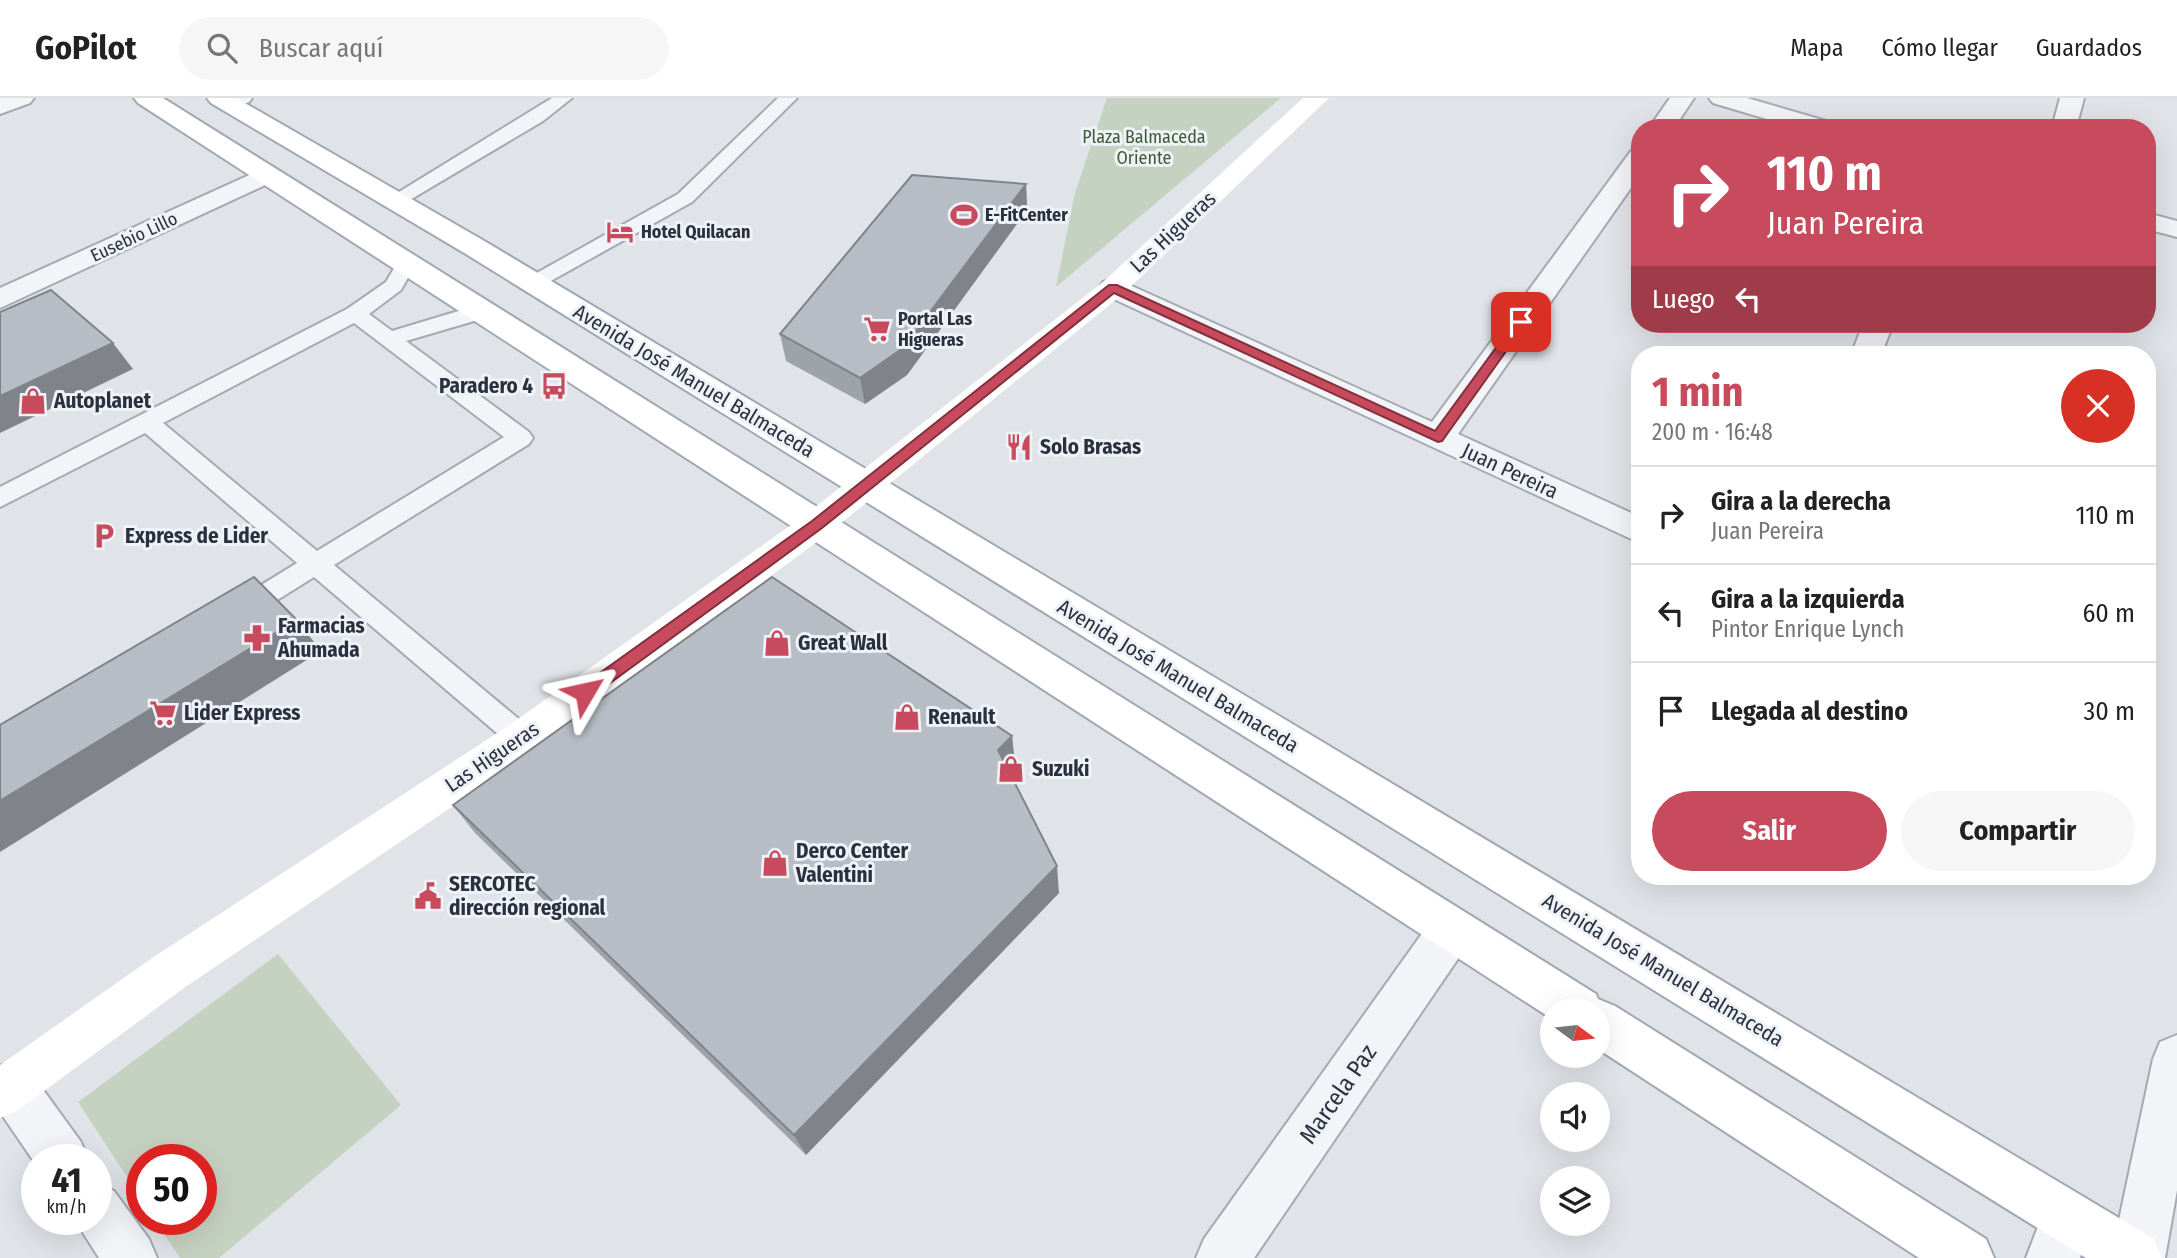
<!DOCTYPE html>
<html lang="es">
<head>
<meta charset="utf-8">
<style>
	body { margin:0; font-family:"Fira Sans Condensed",sans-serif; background:#f6f6f6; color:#222; height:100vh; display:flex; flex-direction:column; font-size:26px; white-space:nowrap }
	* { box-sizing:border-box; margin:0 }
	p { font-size:23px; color:#767676 }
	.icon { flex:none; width:38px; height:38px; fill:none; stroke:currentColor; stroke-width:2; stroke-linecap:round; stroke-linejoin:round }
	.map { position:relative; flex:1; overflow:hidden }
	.details { position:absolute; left:1631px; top:248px; width:525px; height:539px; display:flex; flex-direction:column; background:#fff; border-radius:28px; box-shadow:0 7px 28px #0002 }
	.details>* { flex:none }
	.guide { position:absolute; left:1631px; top:21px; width:525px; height:214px; border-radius:28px; box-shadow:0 7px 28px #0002; background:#c84a5d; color:#fff; overflow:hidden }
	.needle { width:46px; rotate:105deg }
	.buttons { position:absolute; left:1540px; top:900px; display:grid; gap:14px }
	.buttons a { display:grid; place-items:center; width:70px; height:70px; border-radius:50%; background:#fff; box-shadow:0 7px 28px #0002; font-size:35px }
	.speed { position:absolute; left:21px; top:1046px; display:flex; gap:14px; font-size:35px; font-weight:700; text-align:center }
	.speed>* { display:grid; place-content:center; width:91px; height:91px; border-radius:50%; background:#fff; box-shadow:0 7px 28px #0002; line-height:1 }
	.speed small { font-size:18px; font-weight:400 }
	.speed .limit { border:10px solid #d22; background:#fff; color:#111 }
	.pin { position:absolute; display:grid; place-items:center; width:60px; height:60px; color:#fff; margin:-30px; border-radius:14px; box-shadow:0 4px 10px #0006 }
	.me { position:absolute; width:77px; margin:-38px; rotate:54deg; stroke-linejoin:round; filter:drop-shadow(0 0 5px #0008) }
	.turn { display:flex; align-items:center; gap:24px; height:147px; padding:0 21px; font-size:32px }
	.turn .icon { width:91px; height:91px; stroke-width:2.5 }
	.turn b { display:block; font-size:49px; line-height:60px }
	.then { display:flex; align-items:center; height:66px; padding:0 21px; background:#0003; gap:14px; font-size:26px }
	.round { display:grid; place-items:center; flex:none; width:74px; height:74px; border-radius:37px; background:#f6f6f6 }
	.summary { display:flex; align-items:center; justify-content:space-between; height:119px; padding:0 21px }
	h1 { font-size:42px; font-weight:700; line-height:52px; color:#c84a5d }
	.primary-button { display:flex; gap:14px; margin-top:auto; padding:14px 21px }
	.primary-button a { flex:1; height:80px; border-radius:42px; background:#c84a5d; color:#fff; font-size:28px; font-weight:700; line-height:80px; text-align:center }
	.primary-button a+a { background:#f6f6f6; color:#222 }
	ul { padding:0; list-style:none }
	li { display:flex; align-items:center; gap:21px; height:98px; padding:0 21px; border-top:2px solid #e0e0e0 }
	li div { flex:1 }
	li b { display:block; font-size:26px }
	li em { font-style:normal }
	header { display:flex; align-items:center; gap:42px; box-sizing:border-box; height:98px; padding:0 35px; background:#fff; border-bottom:2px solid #e0e0e0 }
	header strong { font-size:33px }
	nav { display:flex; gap:38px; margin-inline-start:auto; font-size:24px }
	.search { width:490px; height:63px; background:#f6f6f6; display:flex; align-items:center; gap:18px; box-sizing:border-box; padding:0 24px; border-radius:38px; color:#767676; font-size:26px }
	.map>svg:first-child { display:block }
	.green { fill:#c6d2c1 }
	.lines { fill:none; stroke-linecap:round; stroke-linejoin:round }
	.service-casing { stroke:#a5aab2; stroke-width:4 }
	.minor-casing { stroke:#a5aab2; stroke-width:4 }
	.tertiary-casing { stroke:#a5aab2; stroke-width:4 }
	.primary-casing { stroke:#a0a8b4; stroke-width:4 }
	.service { fill:#f2f4f7; fill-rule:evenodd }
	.minor { fill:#f2f4f7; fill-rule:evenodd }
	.tertiary { fill:#f2f4f7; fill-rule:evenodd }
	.secondary { fill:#fff; fill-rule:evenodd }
	.primary { fill:#fff; fill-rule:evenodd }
	.wall { fill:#9da3a9 }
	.shaded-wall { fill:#80848a }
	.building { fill:#b7bdc5; stroke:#80848a; stroke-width:2 }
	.route { fill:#c84a5d; stroke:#82303c; stroke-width:2 }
	.labels { text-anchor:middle; stroke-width:6; stroke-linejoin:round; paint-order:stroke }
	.far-park-label { font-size:18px; fill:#3e5a37; stroke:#eff2f6 }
	.far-poi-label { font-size:18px; font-weight:bold; fill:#29313f; stroke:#eff2f6; text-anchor:start }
	.far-street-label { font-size:18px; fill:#29313f; stroke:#eff2f6 }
	.street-label { font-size:21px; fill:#29313f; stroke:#eff2f6 }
	.poi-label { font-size:21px; font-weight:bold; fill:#29313f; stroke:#eff2f6; text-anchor:start }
	.near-street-label { font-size:24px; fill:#29313f; stroke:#eff2f6 }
</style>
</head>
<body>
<header>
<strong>GoPilot</strong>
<div class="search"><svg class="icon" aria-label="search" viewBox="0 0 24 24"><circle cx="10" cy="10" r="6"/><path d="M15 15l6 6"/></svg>Buscar aquí</div>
<nav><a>Mapa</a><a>Cómo llegar</a><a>Guardados</a></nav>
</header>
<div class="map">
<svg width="2177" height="1160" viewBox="0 0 2177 1160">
	<rect width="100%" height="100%" fill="#e0e3e8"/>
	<!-- green -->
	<g class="green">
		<path d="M 1107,0 L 1281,0 L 1056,189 L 1075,95 Z"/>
		<path d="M 278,856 L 401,1007 L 219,1160 L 180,1160 L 155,1122 L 201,1122 L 201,1062 L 142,1062 L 142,1102 L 78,1004 Z"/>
	</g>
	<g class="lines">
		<defs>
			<g id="service">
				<path d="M 229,0 L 252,0 L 249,4 L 230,11 L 221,6 Z"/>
				<path d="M 552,0 L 572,0 L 543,23 L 403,106 L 389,106 L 386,102 Z"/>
				<path d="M 778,0 L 797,0 L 692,104 L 540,189 L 526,189 L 523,185 L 526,181 L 678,96 Z"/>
				<path d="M 407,158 L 414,160 L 417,164 L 401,192 L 369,216 L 392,233 L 475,208 L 491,208 L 494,213 L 491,218 L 406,243 L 529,334 L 533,340 L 529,346 L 334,467 L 532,632 L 537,640 L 532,648 L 522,652 L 512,648 L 314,479 L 245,522 L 236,525 L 227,522 L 223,515 L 227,508 L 297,465 L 145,335 L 0,409 L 0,389 L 347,211 L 386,184 L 400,160 ZM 354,225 L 504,339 L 317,453 L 163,325 Z"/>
			</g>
			<g id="minor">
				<path d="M 0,0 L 34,0 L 30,5 L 0,16 Z"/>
				<path d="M 1670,0 L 1694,0 L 1674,30 L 1649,30 Z"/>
				<path d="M 1709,0 L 1747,0 L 1833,25 L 1836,30 L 1797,30 L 1713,5 Z"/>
				<path d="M 2060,0 L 2084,0 L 2076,30 L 2052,30 Z"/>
				<path d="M 1640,50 L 1640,77 L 1458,336 L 1640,419 L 1640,445 L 1103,196 L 1099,190 L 1103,184 L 1113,181 L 1123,184 L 1432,324 L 1631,53 Z"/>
				<path d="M 2147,115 L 2177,123 L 2177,139 L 2147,131 Z"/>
				<path d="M 1863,226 L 1893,226 L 1881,257 L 1851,257 Z"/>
				<path d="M 1452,810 L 1468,816 L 1474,831 L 1468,846 L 1254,1160 L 1196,1160 L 1204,1141 L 1436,816 Z"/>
				<path d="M 2177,937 L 2177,1092 L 2165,1160 L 2111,1160 L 2153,961 L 2160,944 Z"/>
				<path d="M 11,964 L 28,971 L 81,1044 L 88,1062 L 37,1062 L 37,1068 L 0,1014 L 0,968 Z"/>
				<path d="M 96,1085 L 114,1093 L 149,1141 L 157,1160 L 99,1160 L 75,1122 L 96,1122 Z"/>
				<path d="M 2067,1092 L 2085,1100 L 2093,1118 L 2080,1160 L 2026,1160 L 2049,1100 Z"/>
			</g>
			<path id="tertiary" d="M 267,69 L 276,72 L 280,77 L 276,82 L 0,210 L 0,190 Z"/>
			<g id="primary">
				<path d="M 134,0 L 163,0 L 1596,896 L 1598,901 L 1615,908 L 1986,1141 L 1994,1160 L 1919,1160 L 1598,951 L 1598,912 L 1552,912 L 1552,921 L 138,5 Z"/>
				<path d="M 207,0 L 236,0 L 486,144 L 2154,1141 L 2162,1160 L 2086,1160 L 466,156 L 211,5 Z"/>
			</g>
		</defs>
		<!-- service casing -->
		<use href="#service" class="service-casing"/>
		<!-- minor casing -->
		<use href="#minor" class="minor-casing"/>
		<!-- tertiary casing -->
		<use href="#tertiary" class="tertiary-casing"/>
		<!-- primary casing -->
		<use href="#primary" class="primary-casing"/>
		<!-- service -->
		<use href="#service" class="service"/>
		<!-- minor -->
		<use href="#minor" class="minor"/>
		<!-- tertiary -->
		<use href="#tertiary" class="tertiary"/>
		<!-- secondary -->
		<path class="secondary" d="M 1303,0 L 1329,0 L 1123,196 L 829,435 L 536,652 L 184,890 L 17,1013 L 0,1020 L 0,967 L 152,860 L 508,628 L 805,417 L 1103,184 Z"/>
		<!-- primary -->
		<use href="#primary" class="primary"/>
	</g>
	<!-- wall -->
	<g class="wall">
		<path d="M 1026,86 L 1027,112 L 907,277 L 865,306 L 786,263 L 780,236 Z"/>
		<path d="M 1012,638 L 1015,667 L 1009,673 L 1059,795 L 806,1057 L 475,735 L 453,707 Z"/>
	</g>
	<!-- shaded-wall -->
	<g class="shaded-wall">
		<path d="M 1026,86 L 1027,112 L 907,277 L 865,306 L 860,280 Z"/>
		<path d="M 113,245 L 133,271 L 0,335 L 0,298 Z"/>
		<path d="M 297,522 L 321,553 L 0,754 L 0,703 Z"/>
		<path d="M 1012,638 L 1015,667 L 1001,681 L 998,652 Z"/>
		<path d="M 1057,768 L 1059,795 L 806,1057 L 794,1037 Z"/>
	</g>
	<!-- building -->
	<g class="building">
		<path d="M 912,77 L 1026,86 L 903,250 L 860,280 L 780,236 Z"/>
		<path d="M 51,192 L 113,245 L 0,298 L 0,214 Z"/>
		<path d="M 254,479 L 297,522 L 0,703 L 0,627 Z"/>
		<path d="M 772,479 L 1012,638 L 998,652 L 1057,768 L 794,1037 L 453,707 Z"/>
	</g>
	<!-- route -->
	<path class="route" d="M 1109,187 L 1117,187 L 1435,333 L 1517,221 L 1521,220 L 1527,224 L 1442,343 L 1438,344 L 1114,195 L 822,430 L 591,599 L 579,599 L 577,594 L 579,590 L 812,423 Z"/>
	<!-- icons -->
	<defs>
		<symbol id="stadium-bare" viewBox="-9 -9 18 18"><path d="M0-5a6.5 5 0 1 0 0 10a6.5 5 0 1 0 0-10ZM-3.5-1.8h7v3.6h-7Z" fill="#c84a5d" stroke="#eff2f6" stroke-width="2.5" paint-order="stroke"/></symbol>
		<symbol id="hotel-bare" viewBox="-9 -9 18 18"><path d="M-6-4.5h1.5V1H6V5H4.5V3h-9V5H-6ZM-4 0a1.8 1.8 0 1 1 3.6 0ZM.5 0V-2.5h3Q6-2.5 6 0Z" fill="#c84a5d" stroke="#eff2f6" stroke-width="2.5" paint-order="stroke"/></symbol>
		<symbol id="supermarket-bare" viewBox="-9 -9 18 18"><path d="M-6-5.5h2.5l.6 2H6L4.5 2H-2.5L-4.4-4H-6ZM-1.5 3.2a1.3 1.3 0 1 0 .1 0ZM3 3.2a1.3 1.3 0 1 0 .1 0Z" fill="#c84a5d" stroke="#eff2f6" stroke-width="2.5" paint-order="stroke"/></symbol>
		<symbol id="bus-bare" viewBox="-9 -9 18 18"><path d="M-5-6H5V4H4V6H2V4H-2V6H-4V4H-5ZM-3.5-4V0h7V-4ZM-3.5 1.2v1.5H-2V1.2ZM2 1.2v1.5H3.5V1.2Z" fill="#c84a5d" stroke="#eff2f6" stroke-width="2.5" paint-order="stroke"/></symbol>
		<symbol id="shop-bare" viewBox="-9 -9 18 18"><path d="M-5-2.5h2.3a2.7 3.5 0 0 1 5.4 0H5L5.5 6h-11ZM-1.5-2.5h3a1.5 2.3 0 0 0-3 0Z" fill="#c84a5d" stroke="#eff2f6" stroke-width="2.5" paint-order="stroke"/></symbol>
		<symbol id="restaurant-bare" viewBox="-9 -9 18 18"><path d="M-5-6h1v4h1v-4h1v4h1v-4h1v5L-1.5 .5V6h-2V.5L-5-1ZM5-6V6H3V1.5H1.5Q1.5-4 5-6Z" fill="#c84a5d" stroke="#eff2f6" stroke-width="2.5" paint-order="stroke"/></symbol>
		<symbol id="parking-bare" viewBox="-9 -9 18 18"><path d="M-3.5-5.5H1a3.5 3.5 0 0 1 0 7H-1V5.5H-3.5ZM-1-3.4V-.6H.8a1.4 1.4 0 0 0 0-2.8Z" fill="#c84a5d" stroke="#eff2f6" stroke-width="2.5" paint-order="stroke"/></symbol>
		<symbol id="pharmacy-bare" viewBox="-9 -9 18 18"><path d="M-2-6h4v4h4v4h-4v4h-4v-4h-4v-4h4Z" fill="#c84a5d" stroke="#eff2f6" stroke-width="2.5" paint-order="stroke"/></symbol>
		<symbol id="civic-bare" viewBox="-9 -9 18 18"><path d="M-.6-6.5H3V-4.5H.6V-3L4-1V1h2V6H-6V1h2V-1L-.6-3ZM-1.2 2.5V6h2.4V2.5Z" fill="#c84a5d" stroke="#eff2f6" stroke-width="2.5" paint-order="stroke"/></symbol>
	</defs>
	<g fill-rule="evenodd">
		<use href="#stadium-bare" x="945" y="98" width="38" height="38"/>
		<use href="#hotel-bare" x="601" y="115" width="38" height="38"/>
		<use href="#supermarket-bare" x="858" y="212" width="38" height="38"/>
		<use href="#bus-bare" x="535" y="269" width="38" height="38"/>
		<use href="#shop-bare" x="14" y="284" width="38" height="38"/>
		<use href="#restaurant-bare" x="1000" y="330" width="38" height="38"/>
		<use href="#parking-bare" x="85" y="419" width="38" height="38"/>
		<use href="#pharmacy-bare" x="238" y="521" width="38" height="38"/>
		<use href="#shop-bare" x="758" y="526" width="38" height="38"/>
		<use href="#supermarket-bare" x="144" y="596" width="38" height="38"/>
		<use href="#shop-bare" x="888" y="600" width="38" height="38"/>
		<use href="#shop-bare" x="992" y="652" width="38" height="38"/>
		<use href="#shop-bare" x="756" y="746" width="38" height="38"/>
		<use href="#civic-bare" x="409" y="779" width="38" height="38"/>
	</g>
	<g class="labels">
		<!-- far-park labels -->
		<g class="far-park-label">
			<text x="1144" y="45">Plaza Balmaceda<tspan x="1144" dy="21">Oriente</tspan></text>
		</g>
		<!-- far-poi labels -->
		<g class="far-poi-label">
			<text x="985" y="123">E-FitCenter</text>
			<text x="641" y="140">Hotel Quilacan</text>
			<text x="898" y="227">Portal Las<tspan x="898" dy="21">Higueras</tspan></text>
		</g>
		<!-- far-street labels -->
		<g class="far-street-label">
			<text transform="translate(134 139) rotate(-25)" y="6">Eusebio Lillo</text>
		</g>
		<!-- street labels -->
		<g class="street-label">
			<text transform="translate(1173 134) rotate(-43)" y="7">Las Higueras</text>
			<text transform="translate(694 283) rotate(31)" y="7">Avenida José Manuel Balmaceda</text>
			<text transform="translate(1510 373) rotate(25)" y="7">Juan Pereira</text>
			<text transform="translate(1178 578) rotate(31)" y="7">Avenida José Manuel Balmaceda</text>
			<text transform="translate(492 659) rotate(-34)" y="7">Las Higueras</text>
			<text transform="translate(1663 872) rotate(31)" y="7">Avenida José Manuel Balmaceda</text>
		</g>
		<!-- poi labels -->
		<g class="poi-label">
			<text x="533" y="295" text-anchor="end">Paradero 4</text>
			<text x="54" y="310">Autoplanet</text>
			<text x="1040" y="356">Solo Brasas</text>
			<text x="125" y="445">Express de Lider</text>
			<text x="278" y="535">Farmacias<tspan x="278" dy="24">Ahumada</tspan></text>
			<text x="798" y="552">Great Wall</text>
			<text x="184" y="622">Lider Express</text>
			<text x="928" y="626">Renault</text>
			<text x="1032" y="678">Suzuki</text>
			<text x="796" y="760">Derco Center<tspan x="796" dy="24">Valentini</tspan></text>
			<text x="449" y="793">SERCOTEC<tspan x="449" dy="24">dirección regional</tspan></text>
		</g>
		<!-- near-street labels -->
		<g class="near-street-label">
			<text transform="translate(1338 996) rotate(-55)" y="8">Marcela Paz</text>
		</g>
	</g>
</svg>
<div class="buttons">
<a><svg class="needle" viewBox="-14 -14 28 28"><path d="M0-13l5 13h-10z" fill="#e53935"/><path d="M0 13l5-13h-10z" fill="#767676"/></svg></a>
<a><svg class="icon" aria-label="sound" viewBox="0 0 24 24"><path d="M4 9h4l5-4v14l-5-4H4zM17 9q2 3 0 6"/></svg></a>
<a><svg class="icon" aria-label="layers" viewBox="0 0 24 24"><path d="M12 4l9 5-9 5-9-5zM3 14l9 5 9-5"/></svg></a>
</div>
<div class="speed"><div>41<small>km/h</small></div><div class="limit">50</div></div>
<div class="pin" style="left:1521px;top:224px;background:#d93025"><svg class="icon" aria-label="arrive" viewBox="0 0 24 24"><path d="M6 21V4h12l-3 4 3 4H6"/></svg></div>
<svg class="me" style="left:585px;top:594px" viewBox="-20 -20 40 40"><path d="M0-17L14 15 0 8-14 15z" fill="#c84a5d" stroke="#fff" stroke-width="4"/></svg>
<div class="guide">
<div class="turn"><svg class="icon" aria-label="right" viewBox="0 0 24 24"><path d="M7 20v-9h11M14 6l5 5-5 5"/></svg><div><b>110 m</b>Juan Pereira</div></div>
<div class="then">Luego<svg class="icon" aria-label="left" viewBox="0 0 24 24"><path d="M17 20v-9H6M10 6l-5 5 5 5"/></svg></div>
</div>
<section class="details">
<div class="summary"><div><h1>1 min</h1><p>200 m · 16:48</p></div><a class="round" style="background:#d93025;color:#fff"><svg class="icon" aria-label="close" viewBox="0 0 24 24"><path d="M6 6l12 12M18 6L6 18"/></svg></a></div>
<ul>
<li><svg class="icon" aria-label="right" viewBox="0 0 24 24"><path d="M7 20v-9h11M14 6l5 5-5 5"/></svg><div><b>Gira a la derecha</b><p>Juan Pereira</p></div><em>110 m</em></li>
<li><svg class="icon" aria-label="left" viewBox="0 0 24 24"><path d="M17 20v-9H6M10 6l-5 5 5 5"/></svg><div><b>Gira a la izquierda</b><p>Pintor Enrique Lynch</p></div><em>60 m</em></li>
<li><svg class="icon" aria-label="arrive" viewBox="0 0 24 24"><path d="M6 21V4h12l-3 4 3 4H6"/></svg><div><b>Llegada al destino</b></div><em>30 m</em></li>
</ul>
<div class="primary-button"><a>Salir</a><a>Compartir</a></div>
</section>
</div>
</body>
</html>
